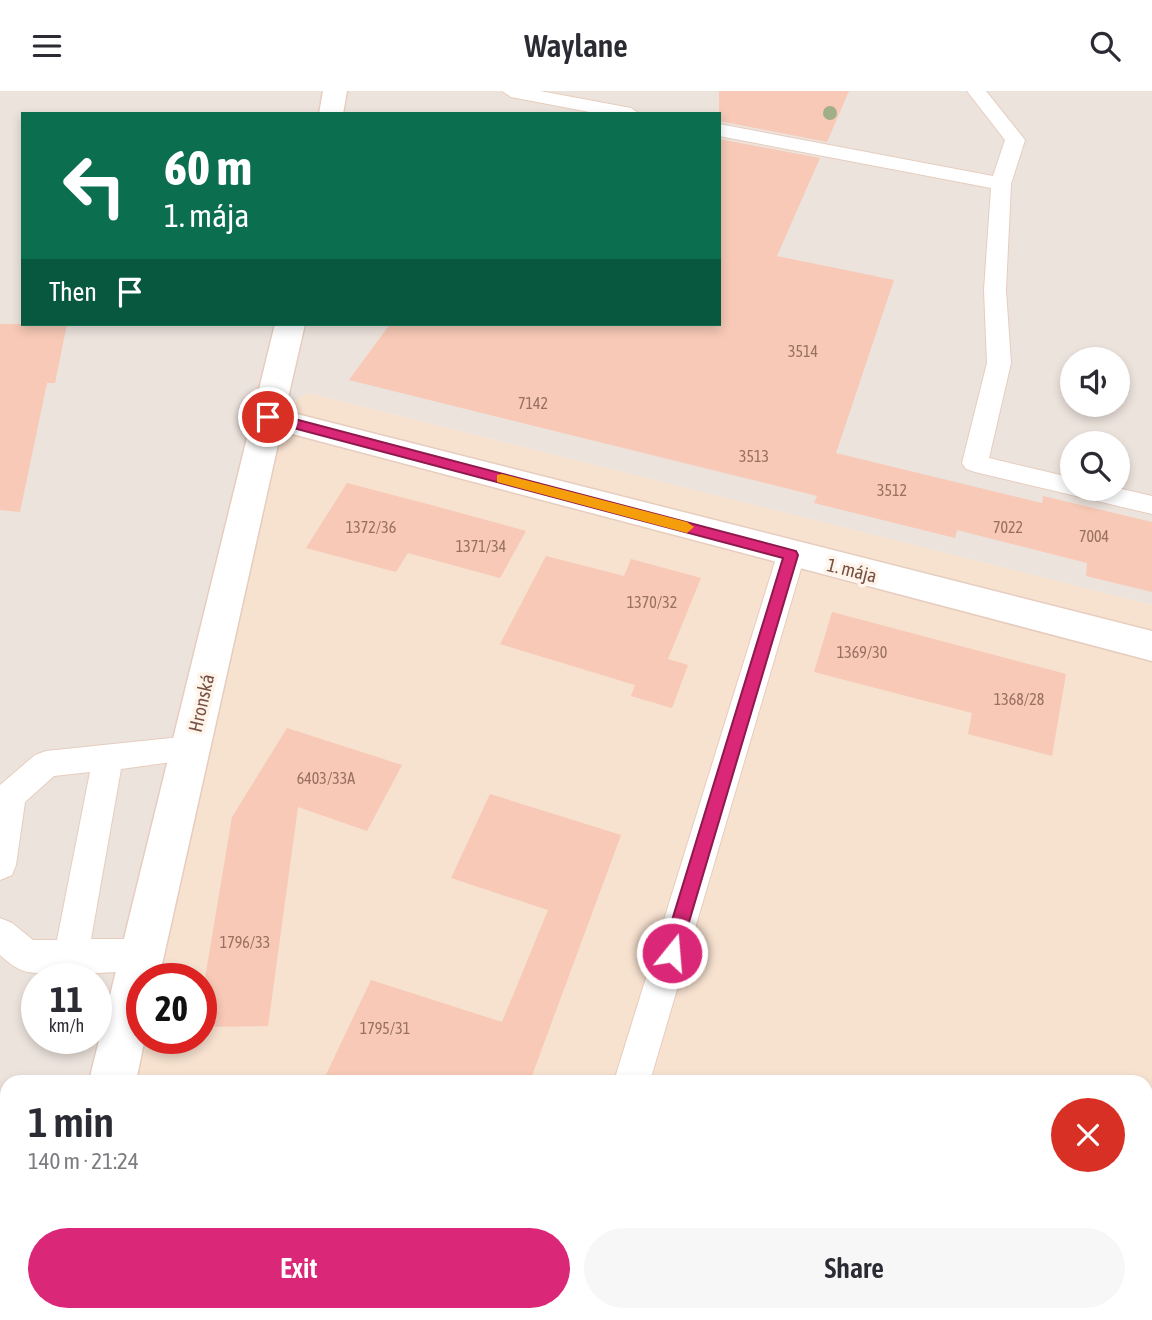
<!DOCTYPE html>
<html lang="en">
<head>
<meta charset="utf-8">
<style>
	body { margin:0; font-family:"Asap Condensed",sans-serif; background:#f7f7f7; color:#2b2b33; height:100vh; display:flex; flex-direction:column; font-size:26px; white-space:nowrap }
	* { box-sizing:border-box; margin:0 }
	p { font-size:23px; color:#7c7c81 }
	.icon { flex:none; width:38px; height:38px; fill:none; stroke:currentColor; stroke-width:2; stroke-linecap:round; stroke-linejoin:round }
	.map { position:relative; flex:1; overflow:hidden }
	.side { position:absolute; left:0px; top:984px; width:1153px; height:247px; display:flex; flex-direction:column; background:#fff; border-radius:21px 21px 0 0; box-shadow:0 4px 10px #0003 }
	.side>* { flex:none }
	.guide { position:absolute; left:21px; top:21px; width:700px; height:214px; border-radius:0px; box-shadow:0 4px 10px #0003; background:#0b6e4f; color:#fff; overflow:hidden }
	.buttons { position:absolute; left:1060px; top:256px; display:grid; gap:14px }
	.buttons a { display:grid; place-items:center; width:70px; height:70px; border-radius:50%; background:#fff; box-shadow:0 4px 10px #0003; font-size:35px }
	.speed { position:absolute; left:21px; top:872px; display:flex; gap:14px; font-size:35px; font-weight:700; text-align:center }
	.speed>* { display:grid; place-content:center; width:91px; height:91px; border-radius:50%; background:#fff; box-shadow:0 4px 10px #0003; line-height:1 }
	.speed small { font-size:18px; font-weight:400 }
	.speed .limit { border:10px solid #d22; background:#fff; color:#111 }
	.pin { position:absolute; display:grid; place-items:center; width:60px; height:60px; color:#fff; margin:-30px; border:4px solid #fff; border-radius:50%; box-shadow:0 2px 7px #0007 }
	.me { position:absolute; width:77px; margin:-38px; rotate:17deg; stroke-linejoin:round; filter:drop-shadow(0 0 5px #0008) }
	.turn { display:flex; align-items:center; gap:24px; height:147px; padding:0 28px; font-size:32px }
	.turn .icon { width:91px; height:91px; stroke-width:2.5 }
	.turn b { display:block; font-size:49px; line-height:60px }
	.then { display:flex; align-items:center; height:66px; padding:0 28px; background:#0003; gap:14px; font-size:26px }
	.round { display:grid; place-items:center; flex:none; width:74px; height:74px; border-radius:37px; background:#f7f7f7 }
	.headline { display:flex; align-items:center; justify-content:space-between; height:119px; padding:0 28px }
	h1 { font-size:42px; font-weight:600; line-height:52px }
	.button { display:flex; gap:14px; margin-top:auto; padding:14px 28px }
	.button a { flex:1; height:80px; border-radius:42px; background:#db2777; color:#fff; font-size:28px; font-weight:600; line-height:80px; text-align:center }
	.button a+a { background:#f7f7f7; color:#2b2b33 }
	header { display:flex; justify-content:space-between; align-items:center; height:91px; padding:0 28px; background:#fff; font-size:32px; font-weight:600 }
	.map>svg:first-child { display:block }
	.residential { fill:#f7e1cf; fill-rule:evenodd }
	.industrial { fill:#ede3dd; fill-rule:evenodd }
	.building { fill:#f7c9b6 }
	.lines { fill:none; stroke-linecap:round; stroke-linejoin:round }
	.lane-casing { stroke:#e6cdbe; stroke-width:2 }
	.street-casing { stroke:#e6cdbe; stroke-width:3 }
	.lane { fill:#fff; fill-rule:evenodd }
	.street { fill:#fff; fill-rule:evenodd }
	.tree { fill:#a0af85 }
	.route { fill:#db2777; stroke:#8e194d; stroke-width:2 }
	.slow { fill:#f59e0b }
	.labels { text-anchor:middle; stroke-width:7; stroke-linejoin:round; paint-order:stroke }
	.number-label { font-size:16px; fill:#987061 }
	.street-label { font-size:19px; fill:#795245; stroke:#fff4ea }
</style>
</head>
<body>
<header><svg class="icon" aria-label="menu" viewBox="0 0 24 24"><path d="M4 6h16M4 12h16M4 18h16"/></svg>Waylane<svg class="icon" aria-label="search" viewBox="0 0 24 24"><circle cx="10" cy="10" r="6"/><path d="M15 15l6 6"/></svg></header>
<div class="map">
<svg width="1152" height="1229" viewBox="0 0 1152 1229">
	<rect width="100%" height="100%" fill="#fff0e1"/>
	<!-- residential -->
	<path class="residential" d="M 308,302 L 1152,514 L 1152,1229 L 69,1229 L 70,1223 L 1146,1223 L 1146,990 L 112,990 L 268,326 ZM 142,887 L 201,887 L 201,947 L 142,947 Z"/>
	<!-- industrial -->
	<path class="industrial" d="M 0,0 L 1152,0 L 1152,514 L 308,302 L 268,326 L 112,990 L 7,990 L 7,1223 L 70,1223 L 69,1229 L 0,1229 ZM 23,23 L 719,23 L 719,233 L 23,233 ZM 1073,268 L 1118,268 L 1118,313 L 1073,313 ZM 1073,352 L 1118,352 L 1118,397 L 1073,397 ZM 37,887 L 96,887 L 96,947 L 37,947 Z"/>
	<!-- building -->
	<g class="building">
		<path d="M 719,0 L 849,0 L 827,51 L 719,30 Z"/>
		<path d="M 719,48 L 820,67 L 777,165 L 894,189 L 836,362 L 1042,412 L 1043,405 L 1152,431 L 1152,501 L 1086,485 L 1087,472 L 957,439 L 955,447 L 814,412 L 817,405 L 349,289 L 390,233 L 719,233 Z"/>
		<path d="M 0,233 L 67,233 L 55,292 L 47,292 L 20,421 L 0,419 Z"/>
		<path d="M 347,392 L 435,415 L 526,440 L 500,487 L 408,462 L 396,481 L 306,457 Z"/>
		<path d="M 546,465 L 624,485 L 631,468 L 701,487 L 668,568 L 688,574 L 672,617 L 631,605 L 635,594 L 500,553 Z"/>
		<path d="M 832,521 L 1066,583 L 1052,665 L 968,643 L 972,622 L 814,581 Z"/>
		<path d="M 287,637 L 402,674 L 367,740 L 298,716 L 268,935 L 201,936 L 201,911 L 232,726 Z"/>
		<path d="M 490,703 L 621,744 L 530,990 L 323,990 L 371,889 L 502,931 L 548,819 L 451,787 Z"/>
	</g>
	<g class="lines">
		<defs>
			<g id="lane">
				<path d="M 502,0 L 540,0 L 631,17 L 640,23 L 600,23 L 511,6 Z"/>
				<path d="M 967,0 L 986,0 L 1025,49 L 1011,93 L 1006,199 L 1011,272 L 989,367 L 1073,387 L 1073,397 L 1118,397 L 1152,405 L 1152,423 L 975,381 L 966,378 L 962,372 L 987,272 L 984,199 L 991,97 L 719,45 L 719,33 L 993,85 L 1005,49 Z"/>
				<path d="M 791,454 L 801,457 L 805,464 L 650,990 L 614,990 L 777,464 L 781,457 Z"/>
				<path d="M 190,645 L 201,649 L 205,658 L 201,667 L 121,678 L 91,848 L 142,848 L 154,853 L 159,864 L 154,875 C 136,883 49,884 28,881 C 17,879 8,871 0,864 L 0,827 L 12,832 L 33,849 L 57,849 L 90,681 L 54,685 L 25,711 L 16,774 L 12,784 L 0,789 L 0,694 L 35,664 L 46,660 Z"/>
				<path d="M 7,1123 L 7,1163 L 0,1164 L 0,1124 Z"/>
				<path d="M 517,1223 L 557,1223 L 555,1229 L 515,1229 Z"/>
			</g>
			<g id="street">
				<path d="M 323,0 L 347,0 L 343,23 L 319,23 Z"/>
				<path d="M 275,233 L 305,233 L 285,320 L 1152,540 L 1152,570 L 281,340 L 159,887 L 142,887 L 142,947 L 145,947 L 136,990 L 89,990 Z"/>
				<path d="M 44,1223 L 96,1223 L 95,1229 L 43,1229 Z"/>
				<path d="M 654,1223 L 719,1223 L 721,1229 L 656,1229 Z"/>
			</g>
		</defs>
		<!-- lane casing -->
		<use href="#lane" class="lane-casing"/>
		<!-- street casing -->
		<use href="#street" class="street-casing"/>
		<!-- lane -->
		<use href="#lane" class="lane"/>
		<!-- street -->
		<use href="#street" class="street"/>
	</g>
	<!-- trees -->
	<circle class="tree" cx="830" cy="22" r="7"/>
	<!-- route -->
	<path class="route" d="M 268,321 L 796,460 L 798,464 L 678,868 L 672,870 L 665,868 L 662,862 L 783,467 L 263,329 L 263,322 Z"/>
	<!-- slow -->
	<path class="slow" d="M 502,383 L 687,431 L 694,436 L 687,442 L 497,391 L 497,384 Z"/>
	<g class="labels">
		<!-- number labels -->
		<g class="number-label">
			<text x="803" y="266">3514</text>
			<text x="533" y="318">7142</text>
			<text x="754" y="371">3513</text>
			<text x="892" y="405">3512</text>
			<text x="371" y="442">1372/36</text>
			<text x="1008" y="442">7022</text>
			<text x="1094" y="451">7004</text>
			<text x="481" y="461">1371/34</text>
			<text x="652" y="517">1370/32</text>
			<text x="862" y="567">1369/30</text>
			<text x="1019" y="614">1368/28</text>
			<text x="326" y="693">6403/33A</text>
			<text x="245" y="857">1796/33</text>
			<text x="385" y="943">1795/31</text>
		</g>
		<!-- street labels -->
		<g class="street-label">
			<text transform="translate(852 479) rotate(14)" y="7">1. mája</text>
			<text transform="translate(201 612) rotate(-77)" y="7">Hronská</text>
		</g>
	</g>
</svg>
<div class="buttons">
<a><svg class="icon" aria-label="sound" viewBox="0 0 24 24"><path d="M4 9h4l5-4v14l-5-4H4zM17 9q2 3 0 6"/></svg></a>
<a><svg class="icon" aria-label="search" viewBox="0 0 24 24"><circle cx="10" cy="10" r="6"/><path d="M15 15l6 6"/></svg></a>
</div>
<div class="speed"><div>11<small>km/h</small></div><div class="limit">20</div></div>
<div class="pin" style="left:268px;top:326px;background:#d93025"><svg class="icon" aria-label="arrive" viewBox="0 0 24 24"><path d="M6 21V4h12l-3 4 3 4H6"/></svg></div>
<svg class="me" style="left:672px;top:862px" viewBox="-20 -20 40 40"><circle r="17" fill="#db2777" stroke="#fff" stroke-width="3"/><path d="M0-11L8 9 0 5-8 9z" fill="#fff"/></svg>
<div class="guide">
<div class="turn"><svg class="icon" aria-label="left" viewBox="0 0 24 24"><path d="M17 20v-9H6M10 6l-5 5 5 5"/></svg><div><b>60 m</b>1. mája</div></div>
<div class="then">Then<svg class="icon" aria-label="arrive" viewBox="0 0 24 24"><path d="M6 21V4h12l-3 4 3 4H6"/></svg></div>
</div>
<section class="side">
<div class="headline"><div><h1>1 min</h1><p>140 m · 21:24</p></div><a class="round" style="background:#d93025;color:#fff"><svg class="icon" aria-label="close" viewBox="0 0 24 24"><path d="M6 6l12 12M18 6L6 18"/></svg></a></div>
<div class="button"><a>Exit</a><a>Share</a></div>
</section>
</div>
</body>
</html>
